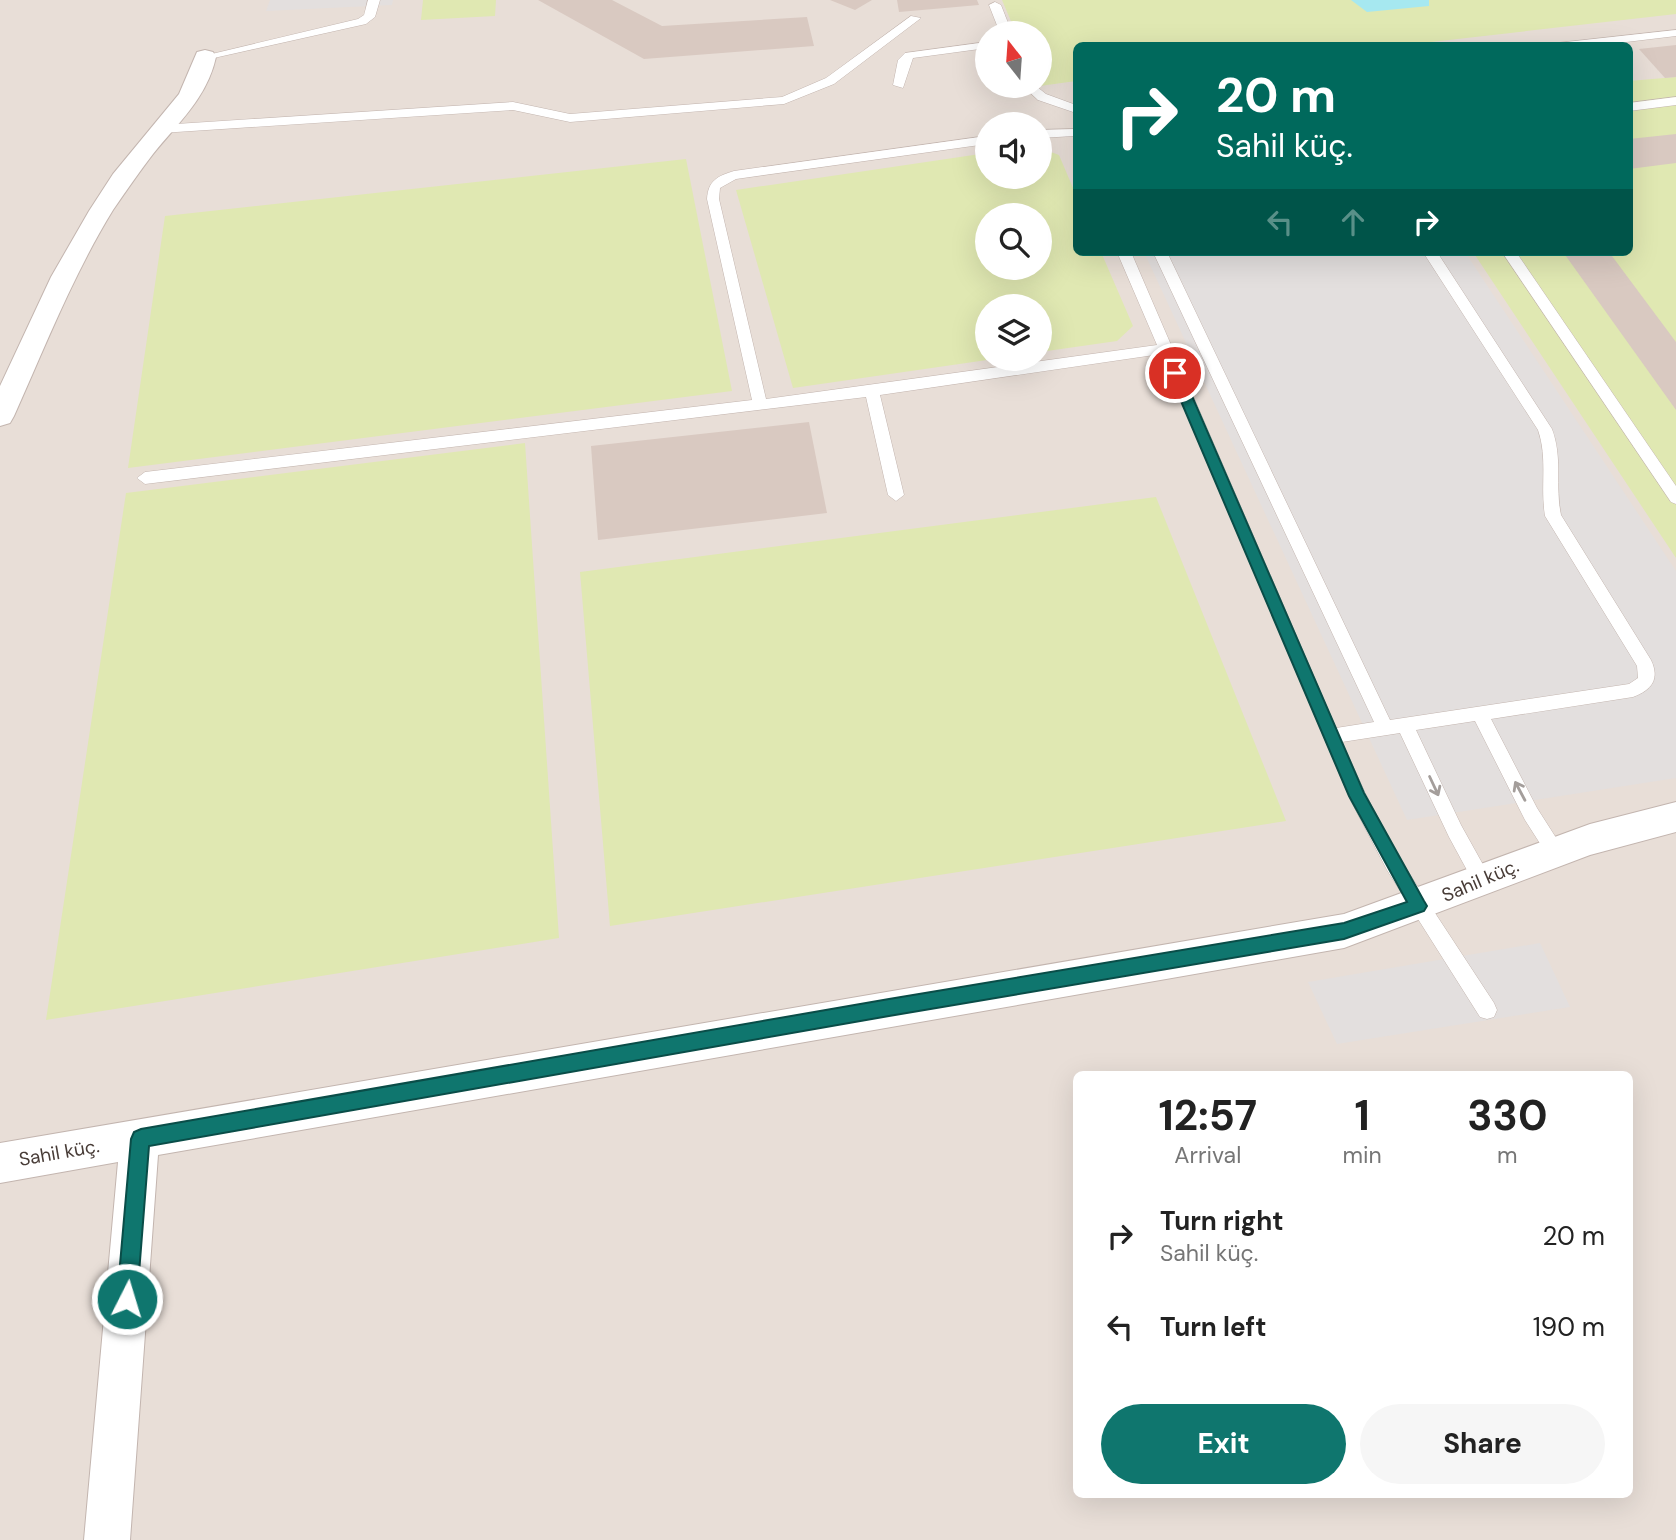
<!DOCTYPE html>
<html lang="en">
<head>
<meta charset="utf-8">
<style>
	body { margin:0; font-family:"DM Sans",sans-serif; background:#f6f6f6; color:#222; height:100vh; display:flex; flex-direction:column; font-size:26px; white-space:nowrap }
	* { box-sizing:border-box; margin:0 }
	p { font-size:23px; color:#767676 }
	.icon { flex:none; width:38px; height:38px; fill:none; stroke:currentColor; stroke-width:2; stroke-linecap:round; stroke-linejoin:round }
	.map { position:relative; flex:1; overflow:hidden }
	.sheet { position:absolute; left:1073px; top:1071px; width:560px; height:427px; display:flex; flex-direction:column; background:#fff; border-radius:10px; box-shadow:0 7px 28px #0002 }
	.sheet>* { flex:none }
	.hud { position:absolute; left:1073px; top:42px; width:560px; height:214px; border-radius:10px; box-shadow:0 7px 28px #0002; background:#00695c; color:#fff; overflow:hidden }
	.needle { width:46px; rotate:343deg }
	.fabs { position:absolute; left:975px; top:21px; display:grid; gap:14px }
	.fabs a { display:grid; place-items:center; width:77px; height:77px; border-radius:50%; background:#fff; box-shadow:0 7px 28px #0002; font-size:35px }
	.pin { position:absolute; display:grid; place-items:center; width:60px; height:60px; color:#fff; margin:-30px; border:4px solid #fff; border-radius:50%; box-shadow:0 2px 7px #0007 }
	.me { position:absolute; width:77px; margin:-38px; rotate:5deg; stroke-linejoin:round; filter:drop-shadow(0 0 5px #0008) }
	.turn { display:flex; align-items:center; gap:24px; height:147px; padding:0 28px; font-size:32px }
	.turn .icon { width:91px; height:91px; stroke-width:2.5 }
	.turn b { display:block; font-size:49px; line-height:60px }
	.lanes { display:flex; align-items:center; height:66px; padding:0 28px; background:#0003; justify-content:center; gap:35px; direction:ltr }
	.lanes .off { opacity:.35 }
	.eta { display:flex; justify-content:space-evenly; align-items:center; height:119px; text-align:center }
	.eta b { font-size:42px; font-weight:700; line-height:49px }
	.primary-button { display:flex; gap:14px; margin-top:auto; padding:14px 28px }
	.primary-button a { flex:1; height:80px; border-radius:42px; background:#0f766e; color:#fff; font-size:28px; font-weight:700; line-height:80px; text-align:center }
	.primary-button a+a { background:#f6f6f6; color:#222 }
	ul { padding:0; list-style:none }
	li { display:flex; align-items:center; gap:21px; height:91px; padding:0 28px }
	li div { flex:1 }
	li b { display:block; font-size:26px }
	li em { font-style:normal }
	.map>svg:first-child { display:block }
	.residential { fill:#e8ded7; fill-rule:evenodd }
	.green { fill:#e0e8b2; fill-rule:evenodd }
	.parking { fill:#e3dfde }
	.water { fill:#a6e8f0 }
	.building { fill:#d9c9c1 }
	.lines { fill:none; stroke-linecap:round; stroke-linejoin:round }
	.service-casing { stroke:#c3b5af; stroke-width:1 }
	.minor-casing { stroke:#c3b5af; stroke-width:2 }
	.service { fill:#fff; fill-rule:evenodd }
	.minor { fill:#fff; fill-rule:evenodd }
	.oneway { stroke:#a49e9b }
	.route { fill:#0f766e; stroke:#0a4d48; stroke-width:2 }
	.labels { text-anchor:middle; stroke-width:7; stroke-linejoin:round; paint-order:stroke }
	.street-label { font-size:19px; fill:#483c37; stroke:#fff }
</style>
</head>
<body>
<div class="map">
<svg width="1676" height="1540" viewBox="0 0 1676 1540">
	<rect width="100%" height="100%" fill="#f4ede9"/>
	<!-- residential -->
	<path class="residential" d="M 0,0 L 1676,0 L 1676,1540 L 0,1540 ZM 987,33 L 1040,33 L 1040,86 L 987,86 ZM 1076,46 L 1629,46 L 1629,252 L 1076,252 ZM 987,124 L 1040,124 L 1040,177 L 987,177 ZM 987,215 L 1040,215 L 1040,268 L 987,268 ZM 987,306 L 1040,306 L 1040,359 L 987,359 ZM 1076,1074 L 1629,1074 L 1629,1494 L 1076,1494 Z"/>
	<!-- green -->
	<g class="green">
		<path d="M 423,0 L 496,0 L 495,16 L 421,20 Z"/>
		<path d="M 1002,0 L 1676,0 L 1676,14 L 1396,46 L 1076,46 L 1076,81 L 1040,86 L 1040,33 L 1016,33 Z"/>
		<path d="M 1676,77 L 1676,558 L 1473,252 L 1629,252 L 1629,81 Z"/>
		<path d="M 1040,148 L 1059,155 L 1076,195 L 1076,252 L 1101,252 L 1133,326 L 1117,341 L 1040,352 L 1040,306 L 987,306 L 987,359 L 994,359 L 793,388 L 736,190 L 987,153 L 987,177 L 1040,177 ZM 1040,215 L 1040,268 L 987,268 L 987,215 Z"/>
		<path d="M 686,159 L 732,391 L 128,468 L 165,216 Z"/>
		<path d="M 525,443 L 559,938 L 46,1020 L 126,493 Z"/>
		<path d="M 1156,497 L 1286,821 L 610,926 L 580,572 Z"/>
	</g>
	<!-- parking -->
	<g class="parking">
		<path d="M 270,0 L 393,0 L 392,5 L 266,11 Z"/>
		<path d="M 1144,252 L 1465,252 L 1676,571 L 1676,778 L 1407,820 Z"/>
		<path d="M 1540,943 L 1570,1007 L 1337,1044 L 1308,982 Z"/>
	</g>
	<!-- water -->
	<path class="water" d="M 1351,0 L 1429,0 L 1429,6 L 1367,12 Z"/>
	<!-- building -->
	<g class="building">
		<path d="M 538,0 L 612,0 L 662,26 L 807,17 L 814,46 L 644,59 Z"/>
		<path d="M 830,0 L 872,0 L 855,10 Z"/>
		<path d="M 897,0 L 977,0 L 979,5 L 899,12 Z"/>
		<path d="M 1676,45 L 1676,77 L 1665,78 L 1639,49 Z"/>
		<path d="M 1676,134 L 1676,163 L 1629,169 L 1629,139 Z"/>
		<path d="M 1563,252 L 1609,252 L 1676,342 L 1676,410 Z"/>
		<path d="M 809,422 L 827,513 L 598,540 L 591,446 Z"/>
	</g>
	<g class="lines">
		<defs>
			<g id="service">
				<path d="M 368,0 L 380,0 L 375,17 L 366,24 L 205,60 L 199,57 L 358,19 L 364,15 Z"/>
				<path d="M 995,2 L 1001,5 L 1012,33 L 1000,33 L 989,5 Z"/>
				<path d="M 911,16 L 921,18 L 834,84 L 784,104 L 570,122 L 513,110 L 161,133 L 155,129 L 161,125 L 513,102 L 570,114 L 782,97 L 826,78 Z"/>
				<path d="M 1676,30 L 1676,36 L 1593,46 L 1552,46 L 1557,43 Z"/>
				<path d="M 987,42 L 987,48 L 913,58 L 903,88 L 893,85 L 898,60 L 905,53 Z"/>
				<path d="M 1023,86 L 1036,86 L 1046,94 L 1076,105 L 1076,113 L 1038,100 Z"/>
				<path d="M 1676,97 L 1676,105 L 1629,111 L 1629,103 Z"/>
				<path d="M 1076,129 L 1074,136 L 1040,138 L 1040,130 Z"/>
				<path d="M 987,136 L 987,144 L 736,179 L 720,188 L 719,199 L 766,399 L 1157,345 L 1117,252 L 1131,252 L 1336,728 L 1374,722 L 1153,252 L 1167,252 L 1390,720 L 1629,684 L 1638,678 L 1637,666 L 1545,516 C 1540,487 1548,459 1538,430 L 1423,252 L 1437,252 L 1552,429 C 1563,458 1555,486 1561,515 L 1651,660 C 1660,679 1652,690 1633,697 L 1491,719 L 1537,808 L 1560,844 L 1563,850 L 1560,856 L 1554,858 L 1548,856 L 1525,820 L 1475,721 L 1416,730 L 1461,825 L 1491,879 L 1489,885 L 1482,887 L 1475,885 L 1449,837 L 1400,733 L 1342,742 L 1365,793 L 1399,858 L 1494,1003 L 1497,1010 L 1494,1017 L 1487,1019 L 1480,1017 L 1387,870 L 1351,801 L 1161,354 L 880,395 L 904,495 L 896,501 L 888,495 L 866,397 L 145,484 L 137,478 L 145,472 L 752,400 L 707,199 C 708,181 717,176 734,171 Z"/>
				<path d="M 1502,252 L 1516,252 L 1676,486 L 1676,504 L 1671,502 Z"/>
			</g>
			<g id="minor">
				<path d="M 205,50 L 213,52 L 216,57 C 207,98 178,123 153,154 C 139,172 126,191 113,210 C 73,275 45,347 14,416 L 10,423 L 0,426 L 0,386 L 51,277 L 89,211 L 113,174 L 179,94 L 197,52 Z"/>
				<path d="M 1676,802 L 1676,832 L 1590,855 L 1344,948 L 158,1155 L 130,1540 L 84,1540 L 118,1162 L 0,1183 L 0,1143 L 1344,914 L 1590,824 Z"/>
			</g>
		</defs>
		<!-- service casing -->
		<use href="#service" class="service-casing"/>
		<!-- minor casing -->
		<use href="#minor" class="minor-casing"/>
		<!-- service -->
		<use href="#service" class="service"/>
		<!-- minor -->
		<use href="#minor" class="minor"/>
	</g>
	<!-- one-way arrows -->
	<defs><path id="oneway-shaft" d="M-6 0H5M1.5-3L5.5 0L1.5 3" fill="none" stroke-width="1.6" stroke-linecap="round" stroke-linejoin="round" transform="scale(1.75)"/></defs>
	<g class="oneway">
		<use href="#oneway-shaft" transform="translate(1434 786) rotate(65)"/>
		<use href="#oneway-shaft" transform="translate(1520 791) rotate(-118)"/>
	</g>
	<!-- route -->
	<path class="route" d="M 1175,368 L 1182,373 L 1364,793 L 1424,901 L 1427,906 L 1424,911 L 1344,939 L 889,1016 L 149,1146 L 137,1299 L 134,1306 L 127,1309 L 120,1306 L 117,1299 L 131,1139 L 134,1132 L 141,1129 L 889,999 L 1344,923 L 1407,902 L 1349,796 L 1169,373 Z"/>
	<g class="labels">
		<!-- street labels -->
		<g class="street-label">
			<text transform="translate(1480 880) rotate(-23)" y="7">Sahil küç.</text>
			<text transform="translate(59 1152) rotate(-10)" y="7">Sahil küç.</text>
		</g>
	</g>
</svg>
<div class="fabs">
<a><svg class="needle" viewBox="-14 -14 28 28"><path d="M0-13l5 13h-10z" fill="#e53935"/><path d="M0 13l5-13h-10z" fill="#767676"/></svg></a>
<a><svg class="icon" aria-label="sound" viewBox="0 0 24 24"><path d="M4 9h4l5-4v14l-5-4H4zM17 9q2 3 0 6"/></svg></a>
<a><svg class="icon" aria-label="search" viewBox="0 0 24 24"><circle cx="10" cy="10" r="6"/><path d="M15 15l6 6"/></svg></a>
<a><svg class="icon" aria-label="layers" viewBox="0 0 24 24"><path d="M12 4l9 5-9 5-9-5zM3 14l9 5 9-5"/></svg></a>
</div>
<div class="pin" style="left:1175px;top:373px;background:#d93025"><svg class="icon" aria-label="arrive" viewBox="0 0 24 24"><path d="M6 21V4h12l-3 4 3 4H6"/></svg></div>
<svg class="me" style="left:127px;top:1299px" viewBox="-20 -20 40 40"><circle r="17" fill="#0f766e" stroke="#fff" stroke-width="3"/><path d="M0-11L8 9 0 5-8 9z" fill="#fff"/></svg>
<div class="hud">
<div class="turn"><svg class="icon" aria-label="right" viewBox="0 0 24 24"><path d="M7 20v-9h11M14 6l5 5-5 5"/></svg><div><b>20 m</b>Sahil küç.</div></div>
<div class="lanes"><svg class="icon off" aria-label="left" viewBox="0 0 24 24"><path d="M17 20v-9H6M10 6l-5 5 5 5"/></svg><svg class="icon off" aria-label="ahead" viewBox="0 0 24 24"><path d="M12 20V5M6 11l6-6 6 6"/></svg><svg class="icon" aria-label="right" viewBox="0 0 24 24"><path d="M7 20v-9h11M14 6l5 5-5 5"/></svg></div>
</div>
<section class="sheet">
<div class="eta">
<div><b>12:57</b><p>Arrival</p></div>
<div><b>1</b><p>min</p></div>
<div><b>330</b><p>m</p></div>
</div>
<ul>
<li><svg class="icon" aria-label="right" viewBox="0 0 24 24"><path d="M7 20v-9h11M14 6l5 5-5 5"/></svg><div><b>Turn right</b><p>Sahil küç.</p></div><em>20 m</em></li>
<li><svg class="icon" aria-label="left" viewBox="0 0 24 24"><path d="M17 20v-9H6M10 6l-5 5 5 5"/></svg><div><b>Turn left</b></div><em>190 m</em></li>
</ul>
<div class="primary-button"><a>Exit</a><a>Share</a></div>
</section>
</div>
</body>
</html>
